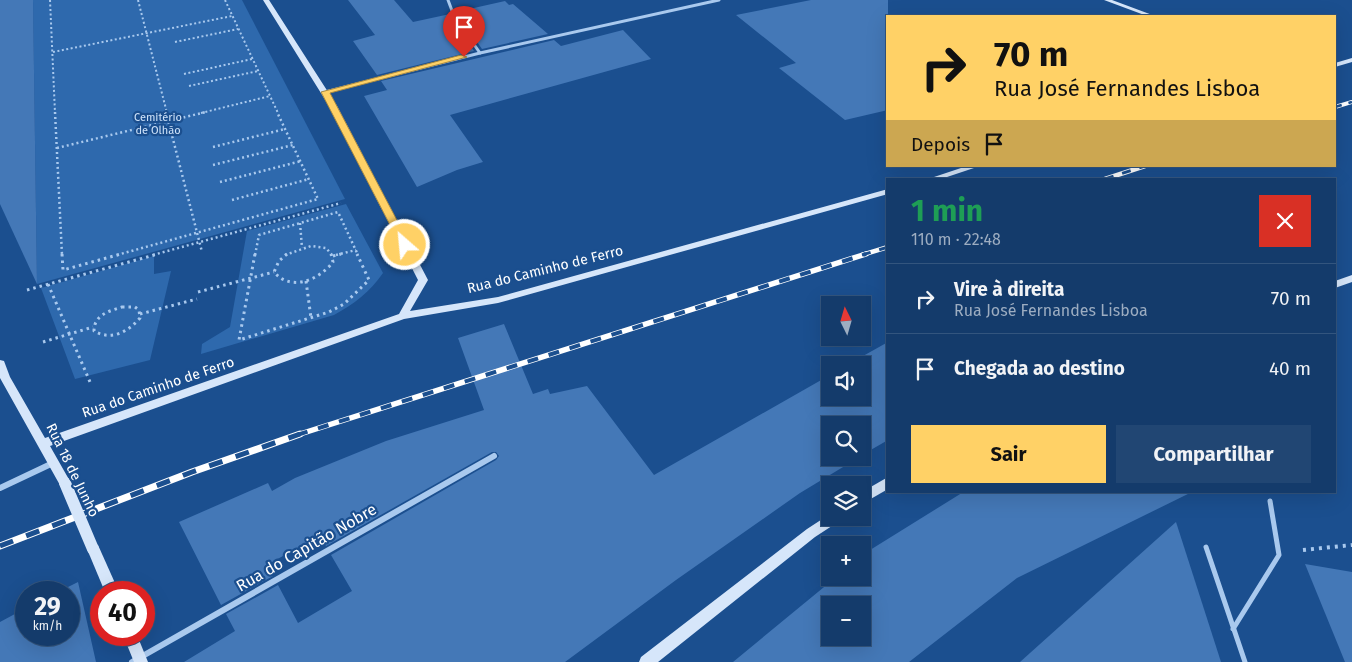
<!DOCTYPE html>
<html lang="pt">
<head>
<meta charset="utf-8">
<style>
	body { margin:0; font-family:"Fira Sans",sans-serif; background:#214673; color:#f1f3f6; height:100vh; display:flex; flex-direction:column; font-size:19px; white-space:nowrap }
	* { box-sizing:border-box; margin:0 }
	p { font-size:16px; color:#9dadc1 }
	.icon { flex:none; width:28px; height:28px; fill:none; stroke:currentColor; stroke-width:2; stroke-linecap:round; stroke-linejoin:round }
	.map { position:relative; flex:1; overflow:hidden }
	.side { position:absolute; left:886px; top:178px; width:450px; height:315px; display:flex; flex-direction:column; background:#143b6b; border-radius:0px; box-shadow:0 5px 20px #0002,0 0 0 1px #33557e }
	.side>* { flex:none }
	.guide { position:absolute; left:886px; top:15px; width:450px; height:152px; border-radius:0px; box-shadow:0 5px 20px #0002,0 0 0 1px #33557e; background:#ffd166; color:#111; overflow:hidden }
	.needle { width:32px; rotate:355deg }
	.fabs { position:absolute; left:821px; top:296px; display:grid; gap:10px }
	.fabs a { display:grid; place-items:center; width:50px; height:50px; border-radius:0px; background:#143b6b; box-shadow:0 5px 20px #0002,0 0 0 1px #33557e; font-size:25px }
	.speed { position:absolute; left:15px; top:581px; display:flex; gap:10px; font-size:25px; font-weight:700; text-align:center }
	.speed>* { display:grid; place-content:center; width:65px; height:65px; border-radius:50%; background:#143b6b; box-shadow:0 5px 20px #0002,0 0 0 1px #33557e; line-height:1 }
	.speed small { font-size:12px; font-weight:400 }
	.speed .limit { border:8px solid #d22; background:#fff; color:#111 }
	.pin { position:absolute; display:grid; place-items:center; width:42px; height:42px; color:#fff; margin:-51px -21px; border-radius:50% 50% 50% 0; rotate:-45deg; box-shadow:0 0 5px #0007 }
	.pin .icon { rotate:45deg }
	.me { position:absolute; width:55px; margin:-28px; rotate:333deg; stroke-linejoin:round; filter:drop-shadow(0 0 4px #0008) }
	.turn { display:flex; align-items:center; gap:18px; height:105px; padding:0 25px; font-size:22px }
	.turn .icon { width:65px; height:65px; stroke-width:2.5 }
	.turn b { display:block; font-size:35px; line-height:42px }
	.then { display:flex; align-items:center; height:48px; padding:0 25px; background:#0003; gap:10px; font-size:19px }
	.round { display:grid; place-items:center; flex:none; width:52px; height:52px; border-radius:0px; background:#214673 }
	.headline { display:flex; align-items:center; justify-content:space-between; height:85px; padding:0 25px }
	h1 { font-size:30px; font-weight:700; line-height:38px; color:#1e9e55 }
	.primary-button { display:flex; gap:10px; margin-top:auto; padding:10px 25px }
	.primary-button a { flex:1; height:58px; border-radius:0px; background:#ffd166; color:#111; font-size:20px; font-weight:700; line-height:58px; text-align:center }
	.primary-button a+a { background:#214673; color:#f1f3f6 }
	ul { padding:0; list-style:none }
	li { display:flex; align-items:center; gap:15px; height:70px; padding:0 25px; border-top:1px solid #33557e }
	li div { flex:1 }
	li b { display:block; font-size:19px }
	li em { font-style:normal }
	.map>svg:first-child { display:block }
	.green { fill:#2e69ad }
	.building { fill:#4478b7; fill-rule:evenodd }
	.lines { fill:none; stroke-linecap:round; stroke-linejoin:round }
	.path-far3 { stroke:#a9c9ee; stroke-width:2; stroke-dasharray:2 2.5; stroke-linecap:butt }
	.path-far2 { stroke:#a9c9ee; stroke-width:2.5; stroke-dasharray:2 3; stroke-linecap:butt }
	.path-far1 { stroke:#a9c9ee; stroke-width:3; stroke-dasharray:2.5 4; stroke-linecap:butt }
	.path { stroke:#a9c9ee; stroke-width:4; stroke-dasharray:3 5; stroke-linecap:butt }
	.lane { stroke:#a9c9ee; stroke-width:5 }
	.street-far1 { stroke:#a9c9ee; stroke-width:3 }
	.street { stroke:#a9c9ee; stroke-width:6 }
	.secondary { fill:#d6e6fa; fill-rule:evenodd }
	.rail-far3-casing { stroke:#fff; stroke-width:4 }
	.rail-far2-casing { stroke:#fff; stroke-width:4.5 }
	.rail-far1-casing { stroke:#fff; stroke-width:5.5 }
	.rail-casing { stroke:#fff; stroke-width:7 }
	.rail-far3 { stroke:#1b4f8f; stroke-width:2.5; stroke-dasharray:7; stroke-linecap:butt }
	.rail-far2 { stroke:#1b4f8f; stroke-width:3; stroke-dasharray:9; stroke-linecap:butt }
	.rail-far1 { stroke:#1b4f8f; stroke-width:4; stroke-dasharray:11; stroke-linecap:butt }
	.rail { stroke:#1b4f8f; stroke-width:5; stroke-dasharray:14; stroke-linecap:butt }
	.secondary-bridge { stroke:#d6e6fa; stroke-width:12 }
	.route { fill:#ffd166; stroke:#a68842 }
	.labels { text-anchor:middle; stroke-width:4.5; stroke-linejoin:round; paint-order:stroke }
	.far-park-label { font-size:11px; fill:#cfe3fa; stroke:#1b4f8f }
	.street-label { font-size:14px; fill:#fff; stroke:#1b4f8f }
	.near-street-label { font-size:16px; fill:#fff; stroke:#1b4f8f }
</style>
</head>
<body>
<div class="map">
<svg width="1352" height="662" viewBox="0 0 1352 662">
	<rect width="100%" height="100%" fill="#1b4f8f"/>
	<!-- green -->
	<g class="green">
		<path d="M 33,0 L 242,0 L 345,199 L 37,284 Z"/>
		<path d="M 346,204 L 383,273 C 370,292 354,304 334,315 L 201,354 L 202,344 L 230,327 L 247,231 Z"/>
		<path d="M 154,256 L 154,274 L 171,271 L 150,360 L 75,379 L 41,288 Z"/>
	</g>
	<!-- building -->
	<g class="building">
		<path d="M 0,0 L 33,0 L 37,284 L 0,204 Z"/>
		<path d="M 348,0 L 394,0 L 413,22 L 450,14 L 474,51 L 377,75 L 353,41 L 375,35 Z"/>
		<path d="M 811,0 L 888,0 L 888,110 L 845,120 L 779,68 L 796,63 L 736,15 Z"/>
		<path d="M 505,1 L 509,5 L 513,4 L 548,34 L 482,49 L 456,12 Z"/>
		<path d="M 623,30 L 651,59 L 450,115 L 483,162 L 457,170 L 417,187 L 364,96 L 387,90 L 381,81 L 554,40 L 561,46 Z"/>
		<path d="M 504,324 L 533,394 L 548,389 L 550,394 L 587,386 L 654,475 L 830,375 L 830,398 L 862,398 L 862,365 L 847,365 L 888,342 L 888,440 L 862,455 L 862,425 L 830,425 L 830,458 L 858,458 L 800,493 L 676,580 L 565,662 L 184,662 L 235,631 L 226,614 L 278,585 L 298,623 L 352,591 L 331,555 L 496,460 L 499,456 L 496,452 L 492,452 L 326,546 L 320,535 L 267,565 L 273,576 L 221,605 L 179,522 L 268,483 L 272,491 L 295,478 L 386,441 L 484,410 L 458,338 Z"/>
		<path d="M 965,491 L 1194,491 L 1017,578 L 909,662 L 733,662 L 835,578 L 862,578 L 862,555 ZM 830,605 L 862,605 L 862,638 L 830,638 Z"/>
		<path d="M 1176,522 L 1221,662 L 1020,662 Z"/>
		<path d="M 1305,564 L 1352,572 L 1352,662 L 1345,662 Z"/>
		<path d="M 78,582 L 96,662 L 0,662 L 0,622 L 26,608 L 26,635 L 69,635 L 69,592 L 58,592 Z"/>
	</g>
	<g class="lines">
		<!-- path-far3 -->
		<g class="path-far3">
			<path d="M 50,0 L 55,113"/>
			<path d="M 138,0 L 167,113"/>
			<path d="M 225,0 L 278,113"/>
			<path d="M 175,42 L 238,29"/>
			<path d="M 53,52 L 232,16"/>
			<path d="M 184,74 L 252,59"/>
			<path d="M 189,86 L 258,71"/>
			<path d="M 201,113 L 270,96"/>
		</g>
		<!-- path-far2 -->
		<g class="path-far2">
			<path d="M 55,112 L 62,255"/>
			<path d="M 166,112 L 202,252"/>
			<path d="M 213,147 L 285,129"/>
			<path d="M 57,148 L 206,112"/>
			<path d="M 213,165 L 293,145"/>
			<path d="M 220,182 L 301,161"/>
			<path d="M 232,200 L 309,179"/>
			<path d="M 300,223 L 302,248"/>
			<path d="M 117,255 L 318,199 L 277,112"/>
			<path d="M 153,255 L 341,203"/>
			<path d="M 255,255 L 259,235 L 338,212 L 358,255"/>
			<path d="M 285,255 L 311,246 L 326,248 L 332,255"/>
			<path d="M 336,255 L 356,250"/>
		</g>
		<!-- path-far1 -->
		<g class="path-far1">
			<path d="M 62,254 L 63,270 L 121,254"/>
			<path d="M 255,254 L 239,340 L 329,312 L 344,304 L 369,280 L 357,254"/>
			<path d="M 287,254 L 279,261 L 274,272 C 291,292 319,280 333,262 L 331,254"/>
			<path d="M 333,256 L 341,254"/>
			<path d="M 306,281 L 311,318"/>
			<path d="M 48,284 L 90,382"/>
			<path d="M 27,290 L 158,254"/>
			<path d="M 198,292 L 274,272"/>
			<path d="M 122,307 L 135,307 L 139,310 L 140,318 C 128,332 111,341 94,331 C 94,315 109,311 122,307 Z"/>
			<path d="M 140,314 L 197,299"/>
			<path d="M 43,342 L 93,327"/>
		</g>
		<!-- path -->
		<path class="path" d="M 1303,550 L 1352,545"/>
		<!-- lane -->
		<g class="lane">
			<path d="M 1206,547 L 1245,662"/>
			<path d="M 1233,629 L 1279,555 L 1270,501"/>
		</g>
		<!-- street-far1 -->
		<g class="street-far1">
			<path d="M 448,0 L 454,16 L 480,53"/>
			<path d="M 325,92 L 480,53 L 719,0"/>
		</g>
		<!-- street -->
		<g class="street">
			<path d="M 0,488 L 53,463"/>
			<path d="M 132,662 L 494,456"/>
		</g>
		<!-- secondary -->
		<g class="secondary">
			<path d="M 263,0 L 269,0 L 337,106 L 428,280 L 410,311 L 498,297 L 888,189 L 888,194 L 498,303 L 404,319 L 50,446 L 71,483 L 69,487 L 65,488 L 61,487 L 0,378 L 0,360 L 4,361 L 10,377 L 45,438 L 399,314 L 418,280 L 329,106 Z"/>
			<path d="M 1104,0 L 1112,0 L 1155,16 L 1147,16 Z"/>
			<path d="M 1352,58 L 1352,62 L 1335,67 L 1335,63 Z"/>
			<path d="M 967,166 L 980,166 L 941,179 L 928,179 Z"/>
			<path d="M 1352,275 L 1352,282 L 1335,288 L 1335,281 Z"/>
			<path d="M 888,477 L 888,489 L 862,504 L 862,492 Z"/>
			<path d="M 830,514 L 830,518 L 840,518 L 838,522 L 815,537 L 658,662 L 639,662 L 641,657 L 807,529 Z"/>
			<path d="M 93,543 L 98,545 L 119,592 L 105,592 L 87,549 L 88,545 Z"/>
			<path d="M 123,635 L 137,635 L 148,662 L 134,662 Z"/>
		</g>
		<defs>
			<path id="rail-far3" d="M 1335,107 L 1352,102"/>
			<g id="rail-far2">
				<path d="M 1105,179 L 1145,166"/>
				<path d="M 862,255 L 888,247"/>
			</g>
			<path id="rail-far1" d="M 297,435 L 866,254"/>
			<path id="rail" d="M 0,546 L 192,472 L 300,434"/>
		</defs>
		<!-- rail-far3 casing -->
		<use href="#rail-far3" class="rail-far3-casing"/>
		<!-- rail-far2 casing -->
		<use href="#rail-far2" class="rail-far2-casing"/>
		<!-- rail-far1 casing -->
		<use href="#rail-far1" class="rail-far1-casing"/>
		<!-- rail casing -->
		<use href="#rail" class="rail-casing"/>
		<!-- rail-far3 -->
		<use href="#rail-far3" class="rail-far3"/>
		<!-- rail-far2 -->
		<use href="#rail-far2" class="rail-far2"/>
		<!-- rail-far1 -->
		<use href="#rail-far1" class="rail-far1"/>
		<!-- rail -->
		<use href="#rail" class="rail"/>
		<!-- secondary-bridge -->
		<path class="secondary-bridge" d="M 65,483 L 93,549"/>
	</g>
	<!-- route -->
	<path class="route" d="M 461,55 L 467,57 L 330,93 L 410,245 L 409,248 L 402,248 L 321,92 Z"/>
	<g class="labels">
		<!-- far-park labels -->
		<g class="far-park-label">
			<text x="158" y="121">Cemitério<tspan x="158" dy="13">de Olhão</tspan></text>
		</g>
		<!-- street labels -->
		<g class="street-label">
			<text transform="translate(545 269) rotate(-14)" y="5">Rua do Caminho de Ferro</text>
			<text transform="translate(158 387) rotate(-19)" y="5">Rua do Caminho de Ferro</text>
			<text transform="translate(73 470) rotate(64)" y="5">Rua 18 de Junho</text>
		</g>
		<!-- near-street labels -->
		<g class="near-street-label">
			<text transform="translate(306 547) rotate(-30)" y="6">Rua do Capitão Nobre</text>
		</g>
	</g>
</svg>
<div class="fabs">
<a><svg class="needle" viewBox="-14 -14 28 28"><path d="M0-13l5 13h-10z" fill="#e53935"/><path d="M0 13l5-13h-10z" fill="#9dadc1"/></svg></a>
<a><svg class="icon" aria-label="sound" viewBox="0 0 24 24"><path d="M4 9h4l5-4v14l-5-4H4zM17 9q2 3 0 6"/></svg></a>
<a><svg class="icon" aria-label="search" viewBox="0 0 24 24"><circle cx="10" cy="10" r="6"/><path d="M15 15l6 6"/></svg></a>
<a><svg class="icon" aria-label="layers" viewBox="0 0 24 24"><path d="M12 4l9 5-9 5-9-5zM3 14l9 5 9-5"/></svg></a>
<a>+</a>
<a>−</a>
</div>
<div class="speed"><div>29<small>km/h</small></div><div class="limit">40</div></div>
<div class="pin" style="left:464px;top:57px;background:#d93025"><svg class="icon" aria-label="arrive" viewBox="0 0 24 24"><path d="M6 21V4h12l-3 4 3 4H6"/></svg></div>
<svg class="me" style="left:405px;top:245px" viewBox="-20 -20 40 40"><circle r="17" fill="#ffd166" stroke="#fff" stroke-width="3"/><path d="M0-11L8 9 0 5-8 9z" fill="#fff"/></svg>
<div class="guide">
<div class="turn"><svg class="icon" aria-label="right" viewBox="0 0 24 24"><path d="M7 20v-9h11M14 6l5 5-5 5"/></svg><div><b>70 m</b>Rua José Fernandes Lisboa</div></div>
<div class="then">Depois<svg class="icon" aria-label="arrive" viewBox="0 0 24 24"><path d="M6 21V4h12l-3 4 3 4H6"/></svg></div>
</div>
<section class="side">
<div class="headline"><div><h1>1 min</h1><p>110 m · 22:48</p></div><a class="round" style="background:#d93025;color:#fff"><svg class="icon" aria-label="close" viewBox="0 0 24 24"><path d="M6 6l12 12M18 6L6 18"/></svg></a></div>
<ul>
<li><svg class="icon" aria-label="right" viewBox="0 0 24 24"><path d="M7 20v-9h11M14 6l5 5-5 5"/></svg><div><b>Vire à direita</b><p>Rua José Fernandes Lisboa</p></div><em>70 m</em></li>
<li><svg class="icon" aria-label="arrive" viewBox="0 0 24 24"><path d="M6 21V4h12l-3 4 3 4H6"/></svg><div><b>Chegada ao destino</b></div><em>40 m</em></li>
</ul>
<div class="primary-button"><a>Sair</a><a>Compartilhar</a></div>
</section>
</div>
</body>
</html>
